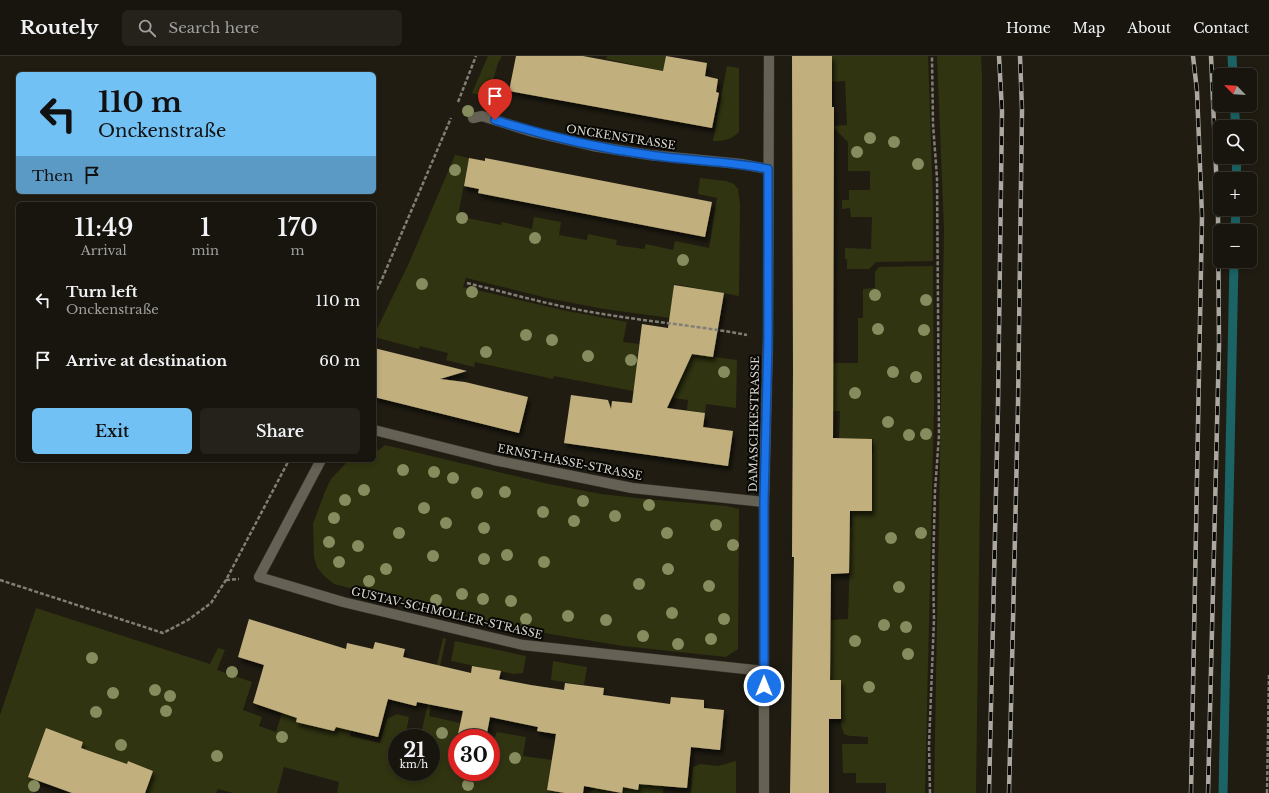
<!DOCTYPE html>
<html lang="en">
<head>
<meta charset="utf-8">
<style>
	body { margin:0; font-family:"Libre Baskerville",serif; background:#25221c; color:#f1f3f6; height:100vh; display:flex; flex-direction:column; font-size:15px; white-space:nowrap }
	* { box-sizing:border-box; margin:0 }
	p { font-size:13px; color:#9f9f9e }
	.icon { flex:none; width:22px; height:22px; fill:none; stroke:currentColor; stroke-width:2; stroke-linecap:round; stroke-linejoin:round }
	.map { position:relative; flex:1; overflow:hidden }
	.side { position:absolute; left:16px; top:146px; width:360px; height:260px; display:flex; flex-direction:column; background:#18150e; border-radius:6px; box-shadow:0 2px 6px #0003,0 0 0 1px #36342e }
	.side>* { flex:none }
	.hud { position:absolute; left:16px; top:16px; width:360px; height:122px; border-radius:6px; box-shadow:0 2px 6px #0003,0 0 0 1px #36342e; background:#72c1f5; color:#111; overflow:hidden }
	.needle { width:26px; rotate:295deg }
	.fabs { position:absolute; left:1213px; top:12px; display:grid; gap:8px }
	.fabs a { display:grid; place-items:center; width:44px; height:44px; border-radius:6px; background:#18150e; box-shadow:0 2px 6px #0003,0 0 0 1px #36342e; font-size:20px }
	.speed { position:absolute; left:388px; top:673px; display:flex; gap:8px; font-size:20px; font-weight:700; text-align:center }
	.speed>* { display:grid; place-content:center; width:52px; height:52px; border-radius:50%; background:#18150e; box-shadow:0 2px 6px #0003,0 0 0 1px #36342e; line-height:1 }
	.speed small { font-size:10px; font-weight:400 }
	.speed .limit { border:6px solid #d22; background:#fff; color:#111 }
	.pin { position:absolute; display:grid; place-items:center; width:34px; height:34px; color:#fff; margin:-41px -17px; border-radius:50% 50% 50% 0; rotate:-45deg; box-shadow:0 0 4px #0007 }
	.pin .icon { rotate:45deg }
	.me { position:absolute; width:44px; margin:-22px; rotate:0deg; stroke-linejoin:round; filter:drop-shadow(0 0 3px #0008) }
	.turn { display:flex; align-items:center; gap:14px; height:84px; padding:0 16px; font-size:18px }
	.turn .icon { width:52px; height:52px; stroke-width:2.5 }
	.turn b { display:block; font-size:28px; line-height:34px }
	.then { display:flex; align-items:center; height:38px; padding:0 16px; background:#0003; gap:8px; font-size:15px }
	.eta { display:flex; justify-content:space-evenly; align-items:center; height:68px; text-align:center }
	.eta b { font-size:24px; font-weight:600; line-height:28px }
	.button { display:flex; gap:8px; margin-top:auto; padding:8px 16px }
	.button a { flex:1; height:46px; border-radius:6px; background:#72c1f5; color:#111; font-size:16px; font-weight:600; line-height:46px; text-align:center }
	.button a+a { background:#25221c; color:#f1f3f6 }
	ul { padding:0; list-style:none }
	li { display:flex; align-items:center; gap:12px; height:60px; padding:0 16px }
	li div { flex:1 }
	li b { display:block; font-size:15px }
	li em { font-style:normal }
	header { display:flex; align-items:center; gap:24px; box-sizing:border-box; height:56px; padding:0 20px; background:#18150e; border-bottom:1px solid #36342e }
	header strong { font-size:19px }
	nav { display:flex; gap:22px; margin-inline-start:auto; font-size:14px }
	.search { width:280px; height:36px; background:#25221c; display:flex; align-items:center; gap:10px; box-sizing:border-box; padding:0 14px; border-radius:6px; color:#9f9f9e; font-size:15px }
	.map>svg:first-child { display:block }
	.green { fill:#303410; fill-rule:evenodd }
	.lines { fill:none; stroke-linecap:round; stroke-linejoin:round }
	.stream { stroke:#1b6365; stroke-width:9 }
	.building { fill:#c1af7e; filter:url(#shadow) }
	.street-casing { stroke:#3b3832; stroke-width:11 }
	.path { stroke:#817e75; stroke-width:2.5; stroke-dasharray:4 2; stroke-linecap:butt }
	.street { stroke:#656154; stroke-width:10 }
	.rail-casing { stroke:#aaa8a0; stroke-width:4.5 }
	.rail { stroke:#080704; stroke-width:3; stroke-dasharray:9; stroke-linecap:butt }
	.tree { fill:#868c5d }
	.route-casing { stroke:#114b97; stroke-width:10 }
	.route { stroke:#1a73e8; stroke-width:7 }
	.labels { text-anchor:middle; stroke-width:4; stroke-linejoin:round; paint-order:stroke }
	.street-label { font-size:11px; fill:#d7d5ce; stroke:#080704 }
</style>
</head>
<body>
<header>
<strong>Routely</strong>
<div class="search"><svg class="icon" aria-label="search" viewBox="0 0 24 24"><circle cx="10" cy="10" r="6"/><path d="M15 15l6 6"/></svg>Search here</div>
<nav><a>Home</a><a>Map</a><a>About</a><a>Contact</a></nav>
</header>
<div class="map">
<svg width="1269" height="737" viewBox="0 0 1269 737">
	<defs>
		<filter id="shadow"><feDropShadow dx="2.5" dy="4.5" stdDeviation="2" flood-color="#0009"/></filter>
	</defs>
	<rect width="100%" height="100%" fill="#201c12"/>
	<!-- green -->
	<g class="green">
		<path d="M 488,0 L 502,0 L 498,7 L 488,41 L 472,37 Z"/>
		<path d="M 607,0 L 666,0 L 663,15 L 606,3 Z"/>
		<path d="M 832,0 L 928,0 L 933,143 L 933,205 L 876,206 L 869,213 L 847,213 L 847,203 L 845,203 L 845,192 L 871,193 L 872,161 L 851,161 L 850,152 L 842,153 L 842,144 L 849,144 L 849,134 L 870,134 L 870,115 L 848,115 L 848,86 L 832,70 L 847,69 L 845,25 L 832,26 Z"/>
		<path d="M 937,0 L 981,0 L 982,19 L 982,294 L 976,737 L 934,737 L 944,173 Z"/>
		<path d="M 727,10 L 739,12 L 739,76 C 731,84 724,85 713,85 Z"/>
		<path d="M 455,99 L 469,102 L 458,160 L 501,169 L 502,166 L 532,173 L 534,161 L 561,166 L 559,179 L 587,184 L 588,178 L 617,184 L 616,189 L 644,193 L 646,188 L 673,194 L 675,185 L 709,192 L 717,142 L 698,138 L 700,122 L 726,125 L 734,128 L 738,133 L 740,149 L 739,240 L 674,228 L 670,262 L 604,253 L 547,242 L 466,222 L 463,231 L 567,255 L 627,266 L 623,286 L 639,288 L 637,303 L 660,305 L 686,297 L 737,304 L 736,352 L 706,348 L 705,357 L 687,354 L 688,344 L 659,340 L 554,320 L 553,323 L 475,306 L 474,311 L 446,304 L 448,297 L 420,290 L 419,293 L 374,281 L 374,279 L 409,207 Z"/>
		<path d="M 933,210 L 934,354 L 925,737 L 886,737 L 886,727 L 856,727 L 856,717 L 843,717 L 842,688 L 868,688 L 868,681 L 850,680 L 844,678 L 841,669 L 841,624 L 830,624 L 831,564 L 848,563 L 850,499 L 839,471 L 852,471 L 851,454 L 872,455 L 872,428 L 839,383 L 840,355 L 833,355 L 833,307 L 858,307 L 858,262 L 863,262 L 863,233 L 875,232 L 875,216 L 879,211 ZM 852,383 L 873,383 L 873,398 L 852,398 Z"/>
		<path d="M 385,389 L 549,428 L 601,438 L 646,443 L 727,450 L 739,453 L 738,593 L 726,601 L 623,590 L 526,574 L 395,544 L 334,528 L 324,520 L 317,511 L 314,501 L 313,468 L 324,438 L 331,423 L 347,406 L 348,404 L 374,404 L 374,393 L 379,394 Z"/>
		<path d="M 36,552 L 210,608 L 218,592 L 225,594 L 217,614 L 252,626 L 243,654 L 262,661 L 259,670 L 276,676 L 290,631 L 305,635 L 296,666 L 334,675 L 341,651 L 355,655 L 350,680 L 380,687 L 387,663 L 397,658 L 409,661 L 405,682 L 397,682 L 397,716 L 431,716 L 431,682 L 420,682 L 443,582 L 446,583 L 429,660 L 460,667 L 454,696 L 457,697 L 457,716 L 491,716 L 491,690 L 497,676 L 526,681 L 523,700 L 552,704 L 547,734 L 565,737 L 337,737 L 339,726 L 284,711 L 277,737 L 233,737 L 218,733 L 216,737 L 145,737 L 153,715 L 129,705 L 124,717 L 97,707 L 100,698 L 81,692 L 83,686 L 46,672 L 28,720 L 37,724 L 34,737 L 0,737 L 0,659 Z"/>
		<path d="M 455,585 L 526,600 L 523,617 L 514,618 L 451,605 Z"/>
		<path d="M 553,605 L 587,611 L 584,629 L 551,624 Z"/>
		<path d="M 644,699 L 666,702 L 663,737 L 590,737 L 599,727 L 638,734 Z"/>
		<path d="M 736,705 L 736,737 L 691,737 L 693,711 L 700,708 L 718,710 Z"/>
	</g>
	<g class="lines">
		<!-- stream -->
		<g class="stream">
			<path d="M 1232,0 L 1233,19"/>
			<path d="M 1234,49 L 1236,71"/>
			<path d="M 1236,123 L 1237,101"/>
			<path d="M 1235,175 L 1236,153"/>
			<path d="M 1223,737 L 1234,205"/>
		</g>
	</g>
	<!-- building -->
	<g class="building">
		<path d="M 516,0 L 583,0 L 663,15 L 666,0 L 707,7 L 705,20 L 718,23 L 716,36 L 719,37 L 712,72 L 509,35 Z"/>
		<path d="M 792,0 L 832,0 L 832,51 L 834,51 L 833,382 L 872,383 L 872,455 L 850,455 L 849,517 L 831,518 L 830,624 L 841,624 L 841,663 L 829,663 L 829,737 L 790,737 L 794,501 L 792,501 L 793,314 Z"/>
		<path d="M 469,102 L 485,105 L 485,102 L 712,146 L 705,181 L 478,137 L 479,133 L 464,130 Z"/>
		<path d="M 674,229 L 724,237 L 713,301 L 692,298 L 667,352 L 705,357 L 703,371 L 733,375 L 728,410 L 564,387 L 571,339 L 608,344 L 611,353 L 612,345 L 632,347 L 642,268 L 668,272 Z"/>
		<path d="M 374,292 L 467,315 L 440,323 L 465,326 L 528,341 L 519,377 L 374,341 Z"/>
		<path d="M 249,563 L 346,593 L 347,587 L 373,593 L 375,586 L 405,593 L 403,601 L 471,617 L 472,610 L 501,615 L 499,623 L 531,629 L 564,634 L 565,627 L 604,632 L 603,639 L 670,648 L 671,641 L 704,644 L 704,652 L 724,654 L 720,694 L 691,691 L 687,732 L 639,728 L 638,734 L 623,731 L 622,737 L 584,730 L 583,737 L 565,737 L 547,734 L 556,678 L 537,675 L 538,671 L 490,661 L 486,682 L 457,682 L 463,655 L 417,646 L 416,650 L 388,643 L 378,681 L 336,671 L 334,675 L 296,666 L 297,662 L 253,647 L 264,609 L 238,601 Z"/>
		<path d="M 46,672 L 83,686 L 81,692 L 127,708 L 128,705 L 153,715 L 145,737 L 72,737 L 28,721 Z"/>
	</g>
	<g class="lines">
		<defs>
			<g id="street">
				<path d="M 473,62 L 482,60 L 533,76 L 593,90 L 650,99 L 741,108 L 768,113"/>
				<path d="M 374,374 L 494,404 L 632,432 L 764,446"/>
				<path d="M 321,404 L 259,521 L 343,546 L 523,589 L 764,615"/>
				<path d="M 764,737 L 764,446 L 768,283 L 769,0"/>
			</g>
		</defs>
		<!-- street casing -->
		<use href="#street" class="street-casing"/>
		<!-- path -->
		<g class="path">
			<path d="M 458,46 L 476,0"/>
			<path d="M 467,227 C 512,238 557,251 603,258 C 651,266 700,270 747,279"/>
			<path d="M 374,239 L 382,223 L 451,62"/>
			<path d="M 0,524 L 163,577 L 188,564 L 211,547 L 226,524 L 289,404"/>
			<path d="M 226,524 L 239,523"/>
			<path d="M 930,737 L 929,689 L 934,563 L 933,514 L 935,435 L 939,379 L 937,122 L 933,68 L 932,0"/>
			<path d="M 1267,737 L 1269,619"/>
		</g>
		<!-- street -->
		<use href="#street" class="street"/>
		<defs>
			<g id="rail">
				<path d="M 989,737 L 998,350 L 1002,55 L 999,0"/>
				<path d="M 1009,737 L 1018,350 L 1022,54 L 1020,0"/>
				<path d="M 1191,737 L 1202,160 L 1197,35 L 1193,0"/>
				<path d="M 1208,737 L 1219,289 L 1218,159 L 1211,0"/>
			</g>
		</defs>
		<!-- rail casing -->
		<use href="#rail" class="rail-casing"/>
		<!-- rail -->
		<use href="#rail" class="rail"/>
	</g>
	<!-- trees -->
	<g class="tree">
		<circle cx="468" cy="55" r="6"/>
		<circle cx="870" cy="82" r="6"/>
		<circle cx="894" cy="86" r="6"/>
		<circle cx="857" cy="96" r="6"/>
		<circle cx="918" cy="108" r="6"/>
		<circle cx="455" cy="114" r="6"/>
		<circle cx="462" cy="162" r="6"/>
		<circle cx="535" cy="182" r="6"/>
		<circle cx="683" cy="204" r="6"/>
		<circle cx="422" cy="228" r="6"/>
		<circle cx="472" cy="236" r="6"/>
		<circle cx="875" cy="239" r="6"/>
		<circle cx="926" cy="244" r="6"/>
		<circle cx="878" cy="273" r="6"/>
		<circle cx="924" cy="274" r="6"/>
		<circle cx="526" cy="279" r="6"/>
		<circle cx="552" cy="284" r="6"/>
		<circle cx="486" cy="296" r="6"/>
		<circle cx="588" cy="300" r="6"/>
		<circle cx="631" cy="304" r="6"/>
		<circle cx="724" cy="316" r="6"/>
		<circle cx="893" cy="316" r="6"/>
		<circle cx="916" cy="321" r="6"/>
		<circle cx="855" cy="337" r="6"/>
		<circle cx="888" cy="366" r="6"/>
		<circle cx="926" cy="378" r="6"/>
		<circle cx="909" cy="379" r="6"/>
		<circle cx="403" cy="414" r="6"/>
		<circle cx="434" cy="416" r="6"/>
		<circle cx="453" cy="422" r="6"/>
		<circle cx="364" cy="434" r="6"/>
		<circle cx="505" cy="436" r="6"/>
		<circle cx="477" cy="437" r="6"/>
		<circle cx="345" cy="444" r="6"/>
		<circle cx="583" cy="445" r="6"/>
		<circle cx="649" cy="449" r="6"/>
		<circle cx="424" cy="452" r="6"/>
		<circle cx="543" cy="456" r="6"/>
		<circle cx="615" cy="460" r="6"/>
		<circle cx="334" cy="462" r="6"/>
		<circle cx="574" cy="465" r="6"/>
		<circle cx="446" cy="467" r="6"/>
		<circle cx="716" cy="469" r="6"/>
		<circle cx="484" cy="472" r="6"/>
		<circle cx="399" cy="477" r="6"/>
		<circle cx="667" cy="477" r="6"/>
		<circle cx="921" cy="477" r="6"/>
		<circle cx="891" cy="482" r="6"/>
		<circle cx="329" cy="486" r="6"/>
		<circle cx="733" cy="489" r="6"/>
		<circle cx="358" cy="490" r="6"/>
		<circle cx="507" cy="499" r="6"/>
		<circle cx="433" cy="500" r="6"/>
		<circle cx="484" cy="503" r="6"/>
		<circle cx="339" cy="506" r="6"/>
		<circle cx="544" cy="506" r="6"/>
		<circle cx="386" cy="513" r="6"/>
		<circle cx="668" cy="513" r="6"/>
		<circle cx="369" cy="525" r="6"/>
		<circle cx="639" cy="528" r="6"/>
		<circle cx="709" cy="530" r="6"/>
		<circle cx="899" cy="531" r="6"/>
		<circle cx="462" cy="538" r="6"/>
		<circle cx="483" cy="543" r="6"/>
		<circle cx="436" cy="544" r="6"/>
		<circle cx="511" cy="545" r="6"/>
		<circle cx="672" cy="557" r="6"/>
		<circle cx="568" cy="560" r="6"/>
		<circle cx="526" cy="563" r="6"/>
		<circle cx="724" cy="563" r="6"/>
		<circle cx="606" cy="564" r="6"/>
		<circle cx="884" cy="569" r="6"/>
		<circle cx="906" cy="571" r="6"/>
		<circle cx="643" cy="580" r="6"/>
		<circle cx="711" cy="583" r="6"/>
		<circle cx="855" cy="585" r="6"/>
		<circle cx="678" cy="588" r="6"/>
		<circle cx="908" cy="598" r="6"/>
		<circle cx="92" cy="602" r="6"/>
		<circle cx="232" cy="616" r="6"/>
		<circle cx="869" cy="631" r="6"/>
		<circle cx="155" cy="634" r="6"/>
		<circle cx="113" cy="637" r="6"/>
		<circle cx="170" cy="640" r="6"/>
		<circle cx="166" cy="655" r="6"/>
		<circle cx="96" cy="656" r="6"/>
		<circle cx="442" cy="677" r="6"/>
		<circle cx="282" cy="681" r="6"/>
		<circle cx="121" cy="689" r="6"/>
		<circle cx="217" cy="700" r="6"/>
		<circle cx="515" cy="702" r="6"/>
		<circle cx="468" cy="729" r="6"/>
		<circle cx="34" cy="730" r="6"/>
	</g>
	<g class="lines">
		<defs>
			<path id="route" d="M 495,64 C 546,80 597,92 650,99 C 689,105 729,105 768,113 L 768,283 L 764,446 L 764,630"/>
		</defs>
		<!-- route casing -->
		<use href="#route" class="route-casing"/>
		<!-- route -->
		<use href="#route" class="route"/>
	</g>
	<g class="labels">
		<!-- street labels -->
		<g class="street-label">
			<text transform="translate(621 81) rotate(9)" y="4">ONCKENSTRASSE</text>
			<text transform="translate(754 368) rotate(-89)" y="4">DAMASCHKESTRASSE</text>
			<text transform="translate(570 406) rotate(11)" y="4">ERNST-HASSE-STRASSE</text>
			<text transform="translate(447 557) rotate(13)" y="4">GUSTAV-SCHMOLLER-STRASSE</text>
		</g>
	</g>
</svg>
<div class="fabs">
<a><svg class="needle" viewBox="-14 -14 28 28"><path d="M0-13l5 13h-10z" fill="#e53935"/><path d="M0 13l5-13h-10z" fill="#9f9f9e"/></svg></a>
<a><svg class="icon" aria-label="search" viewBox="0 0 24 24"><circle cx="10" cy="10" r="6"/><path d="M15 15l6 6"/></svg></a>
<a>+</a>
<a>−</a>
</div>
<div class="speed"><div>21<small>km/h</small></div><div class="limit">30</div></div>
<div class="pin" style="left:495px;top:64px;background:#d93025"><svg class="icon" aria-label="arrive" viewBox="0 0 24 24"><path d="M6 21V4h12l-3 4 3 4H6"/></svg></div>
<svg class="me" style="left:764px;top:630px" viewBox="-20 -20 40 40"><circle r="17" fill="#1a73e8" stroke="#fff" stroke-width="3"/><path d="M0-11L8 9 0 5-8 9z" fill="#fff"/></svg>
<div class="hud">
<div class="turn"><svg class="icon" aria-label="left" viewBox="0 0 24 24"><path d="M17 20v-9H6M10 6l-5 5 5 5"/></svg><div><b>110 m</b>Onckenstraße</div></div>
<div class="then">Then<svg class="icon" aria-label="arrive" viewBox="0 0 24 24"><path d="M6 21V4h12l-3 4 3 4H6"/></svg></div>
</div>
<section class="side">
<div class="eta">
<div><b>11:49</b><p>Arrival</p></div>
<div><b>1</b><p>min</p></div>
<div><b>170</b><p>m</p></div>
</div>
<ul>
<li><svg class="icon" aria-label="left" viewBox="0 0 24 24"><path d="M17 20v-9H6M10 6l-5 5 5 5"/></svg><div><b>Turn left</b><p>Onckenstraße</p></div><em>110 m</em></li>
<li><svg class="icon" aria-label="arrive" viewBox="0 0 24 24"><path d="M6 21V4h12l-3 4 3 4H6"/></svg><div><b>Arrive at destination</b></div><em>60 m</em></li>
</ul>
<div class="button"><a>Exit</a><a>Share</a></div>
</section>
</div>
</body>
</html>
